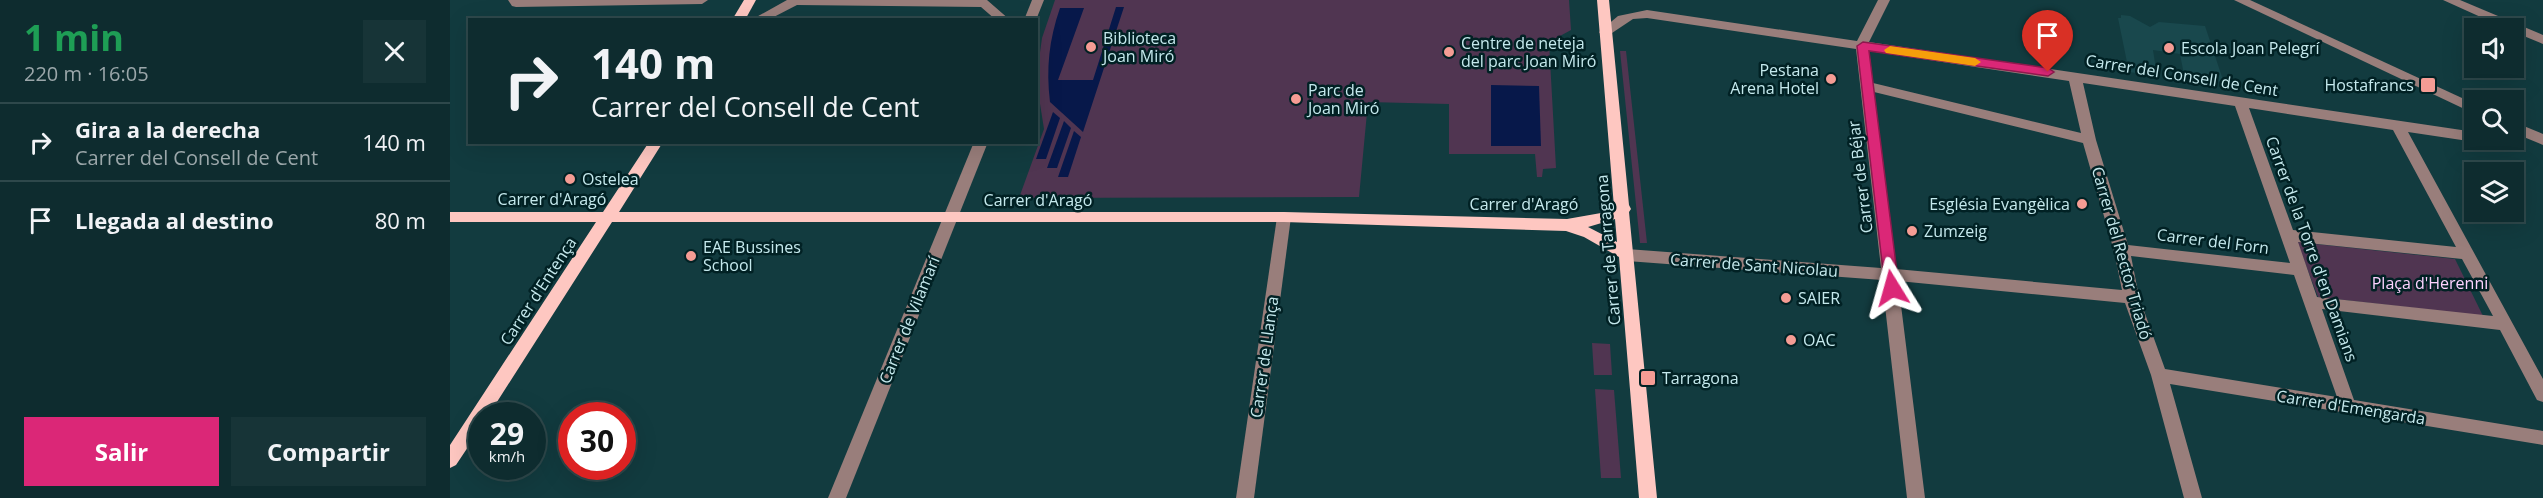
<!DOCTYPE html>
<html lang="es">
<head>
<meta charset="utf-8">
<style>
	body { margin:0; font-family:"Open Sans",sans-serif; background:#173437; color:#f1f3f6; height:100vh; display:flex; flex-direction:column; font-size:22px; white-space:nowrap }
	* { box-sizing:border-box; margin:0 }
	p { font-size:20px; color:#9ba7aa }
	.icon { flex:none; width:33px; height:33px; fill:none; stroke:currentColor; stroke-width:2; stroke-linecap:round; stroke-linejoin:round }
	.map { position:relative; flex:1; overflow:hidden }
	.side { display:flex; flex-direction:column; background:#0e2c2f; width:450px }
	.side>* { flex:none }
	.hud { position:absolute; left:18px; top:18px; width:570px; height:126px; border-radius:0px; box-shadow:0 6px 24px #0002,0 0 0 2px #2e484b; background:#0e2c2f; color:#f1f3f6; overflow:hidden }
	.buttons { position:absolute; left:2014px; top:18px; display:grid; gap:12px }
	.buttons a { display:grid; place-items:center; width:60px; height:60px; border-radius:0px; background:#0e2c2f; box-shadow:0 6px 24px #0002,0 0 0 2px #2e484b; font-size:30px }
	.speed { position:absolute; left:18px; top:402px; display:flex; gap:12px; font-size:30px; font-weight:700; text-align:center }
	.speed>* { display:grid; place-content:center; width:78px; height:78px; border-radius:50%; background:#0e2c2f; box-shadow:0 6px 24px #0002,0 0 0 2px #2e484b; line-height:1 }
	.speed small { font-size:15px; font-weight:400 }
	.speed .limit { border:9px solid #d22; background:#fff; color:#111 }
	.pin { position:absolute; display:grid; place-items:center; width:51px; height:51px; color:#fff; margin:-62px -26px; border-radius:50% 50% 50% 0; rotate:-45deg; box-shadow:0 0 6px #0007 }
	.pin .icon { rotate:45deg }
	.me { position:absolute; width:66px; margin:-33px; rotate:352deg; stroke-linejoin:round; filter:drop-shadow(0 0 4px #0008) }
	.turn { display:flex; align-items:center; gap:21px; height:126px; padding:0 24px; font-size:27px }
	.turn .icon { width:78px; height:78px; stroke-width:2.5 }
	.turn b { display:block; font-size:42px; line-height:51px }
	.round { display:grid; place-items:center; flex:none; width:63px; height:63px; border-radius:0px; background:#173437 }
	.summary { display:flex; align-items:center; justify-content:space-between; height:102px; padding:0 24px }
	h1 { font-size:36px; font-weight:700; line-height:45px; color:#1e9e55 }
	.cta { display:flex; gap:12px; margin-top:auto; padding:12px 24px }
	.cta a { flex:1; height:69px; border-radius:0px; background:#db2777; color:#fff; font-size:24px; font-weight:700; line-height:69px; text-align:center }
	.cta a+a { background:#173437; color:#f1f3f6 }
	ul { padding:0; list-style:none }
	li { display:flex; align-items:center; gap:18px; height:78px; padding:0 24px; border-top:2px solid #2e484b }
	li div { flex:1 }
	li b { display:block; font-size:22px }
	li em { font-style:normal }
	main { display:flex; flex:1; min-height:0 }
	.map>svg:first-child { display:block }
	.built { fill:#19484d }
	.green { fill:#503551 }
	.water { fill:#07184a }
	.lines { fill:none; stroke-linecap:round; stroke-linejoin:round }
	.minor { fill:#997e7b; fill-rule:evenodd }
	.major { fill:#fec7c1; fill-rule:evenodd }
	.route { fill:#db2777; stroke:#8e194d; stroke-width:1.5 }
	.slow { fill:#f59e0b }
	.poi-dot { fill:#f59c94; stroke:#012124; stroke-width:2 }
	.labels { text-anchor:middle; stroke-width:5; stroke-linejoin:round; paint-order:stroke }
	.poi-label { font-size:16px; fill:#c5e9ed; stroke:#012124; text-anchor:start }
	.street-label { font-size:16px; fill:#c5e9ed; stroke:#012124 }
	.park-label { font-size:16px; fill:#fdd2ff; stroke:#012124 }
</style>
</head>
<body>
<main>
<section class="side">
<div class="summary"><div><h1>1 min</h1><p>220 m · 16:05</p></div><a class="round"><svg class="icon" aria-label="close" viewBox="0 0 24 24"><path d="M6 6l12 12M18 6L6 18"/></svg></a></div>
<ul>
<li><svg class="icon" aria-label="right" viewBox="0 0 24 24"><path d="M7 20v-9h11M14 6l5 5-5 5"/></svg><div><b>Gira a la derecha</b><p>Carrer del Consell de Cent</p></div><em>140 m</em></li>
<li><svg class="icon" aria-label="arrive" viewBox="0 0 24 24"><path d="M6 21V4h12l-3 4 3 4H6"/></svg><div><b>Llegada al destino</b></div><em>80 m</em></li>
</ul>
<div class="cta"><a>Salir</a><a>Compartir</a></div>
</section>
<div class="map">
<svg width="2093" height="498" viewBox="0 0 2093 498">
	<rect width="100%" height="100%" fill="#123b3f"/>
	<!-- built -->
	<path class="built" d="M 1671,15 L 1680,16 L 1700,27 L 1709,22 L 1755,26 L 1773,80 L 1762,84 L 1735,80 L 1730,54 L 1703,50 L 1707,76 L 1679,72 L 1668,18 L 1671,18 Z"/>
	<!-- green -->
	<g class="green">
		<path d="M 605,0 L 1119,0 L 1121,30 L 1099,42 L 1106,168 L 1093,169 L 1092,177 L 1087,177 L 1085,154 L 999,154 L 999,104 L 918,102 L 909,197 L 569,198 L 594,129 L 588,91 L 588,67 L 592,38 Z"/>
		<path d="M 1170,51 L 1176,51 L 1197,243 L 1190,243 Z"/>
		<path d="M 1847,242 L 2005,259 L 2033,316 L 1868,297 Z"/>
		<path d="M 1142,343 L 1160,344 L 1162,375 L 1144,375 Z"/>
		<path d="M 1145,389 L 1164,390 L 1171,478 L 1151,478 Z"/>
	</g>
	<!-- water -->
	<g class="water">
		<path d="M 666,7 L 674,7 L 633,132 L 600,102 C 596,68 599,40 610,8 L 634,8 L 608,80 L 643,80 Z"/>
		<path d="M 1041,85 L 1089,86 L 1091,146 L 1041,146 Z"/>
		<path d="M 603,112 L 610,118 L 596,159 L 586,159 Z"/>
		<path d="M 614,121 L 621,128 L 607,168 L 597,168 Z"/>
		<path d="M 624,131 L 631,137 L 618,177 L 608,177 Z"/>
	</g>
	<g class="lines">
		<!-- minor -->
		<g class="minor">
			<path d="M 58,0 L 258,0 L 252,4 L 66,7 L 62,6 Z"/>
			<path d="M 337,0 L 537,0 L 560,20 L 546,20 L 531,7 L 347,5 L 318,20 L 301,20 Z"/>
			<path d="M 582,0 L 594,0 L 586,20 L 574,20 Z"/>
			<path d="M 1428,0 L 1440,0 L 1419,42 L 2025,132 L 2025,140 L 2030,140 L 2025,142 L 1958,132 L 2093,379 L 2093,402 L 2087,400 L 2050,330 L 1872,309 L 1904,400 L 2093,431 L 2093,445 L 1720,384 L 1752,498 L 1734,498 L 1701,375 L 1675,303 L 1448,281 L 1475,498 L 1457,498 L 1432,280 L 1177,261 L 1172,259 L 1169,255 L 1172,251 L 1177,249 L 1431,268 L 1406,49 L 1197,18 L 1183,19 L 1159,35 L 1151,35 L 1149,32 L 1168,16 L 1197,10 L 1407,41 ZM 1419,51 L 1619,81 L 1631,133 L 1423,83 ZM 1633,83 L 1785,106 L 1840,263 L 1678,245 L 1646,140 ZM 1424,92 L 1633,143 L 1664,251 L 1672,290 L 1446,269 ZM 1799,108 L 1943,130 L 2006,247 L 1843,230 ZM 1848,242 L 2012,259 L 2043,316 L 1867,297 ZM 1681,256 L 1844,275 L 1887,397 L 1715,369 L 1689,297 Z"/>
			<path d="M 1784,0 L 1800,0 L 2025,104 L 2025,114 Z"/>
			<path d="M 1993,0 L 2010,0 L 2093,35 L 2093,44 L 2064,32 L 2064,28 L 2055,28 Z"/>
			<path d="M 2064,122 L 2093,134 L 2093,145 L 2064,133 Z"/>
			<path d="M 524,142 L 538,142 L 396,498 L 378,498 Z"/>
			<path d="M 834,212 L 841,217 L 804,498 L 786,498 L 827,217 Z"/>
		</g>
		<!-- major -->
		<g class="major">
			<path d="M 294,0 L 306,0 L 295,20 L 282,20 Z"/>
			<path d="M 1147,0 L 1159,0 L 1179,205 L 1181,209 L 1179,212 L 1207,498 L 1189,498 L 1169,257 L 1134,237 L 1116,231 L 834,222 L 162,222 L 38,416 L 32,416 L 32,426 L 6,465 L 0,468 L 0,445 L 146,222 L 0,222 L 0,212 L 153,212 L 199,142 L 213,142 L 169,212 L 834,212 L 1117,219 L 1151,213 L 1164,207 ZM 1165,219 L 1167,242 L 1138,227 Z"/>
		</g>
	</g>
	<!-- route -->
	<path class="route" d="M 1413,42 L 1598,68 L 1604,72 L 1598,76 L 1419,51 L 1449,288 L 1442,294 L 1435,288 L 1407,46 Z"/>
	<!-- slow -->
	<path class="slow" d="M 1440,46 L 1525,58 L 1531,62 L 1525,66 L 1436,53 L 1434,50 Z"/>
	<!-- markers -->
	<g class="poi-dot">
		<circle cx="641" cy="47" r="6"/>
		<circle cx="1719" cy="48" r="6"/>
		<circle cx="999" cy="52" r="6"/>
		<circle cx="1381" cy="79" r="6"/>
		<rect x="1970" y="77" width="16" height="16" rx="3"/>
		<circle cx="846" cy="99" r="6"/>
		<circle cx="120" cy="179" r="6"/>
		<circle cx="1632" cy="204" r="6"/>
		<circle cx="1462" cy="231" r="6"/>
		<circle cx="241" cy="256" r="6"/>
		<circle cx="1336" cy="298" r="6"/>
		<circle cx="1341" cy="340" r="6"/>
		<rect x="1190" y="370" width="16" height="16" rx="3"/>
	</g>
	<g class="labels">
		<!-- poi labels -->
		<g class="poi-label">
			<text x="653" y="44">Biblioteca<tspan x="653" dy="18">Joan Miró</tspan></text>
			<text x="1011" y="49">Centre de neteja<tspan x="1011" dy="18">del parc Joan Miró</tspan></text>
			<text x="1731" y="54">Escola Joan Pelegrí</text>
			<text x="1369" y="76" text-anchor="end">Pestana<tspan x="1369" dy="18">Arena Hotel</tspan></text>
			<text x="1964" y="91" text-anchor="end">Hostafrancs</text>
			<text x="858" y="96">Parc de<tspan x="858" dy="18">Joan Miró</tspan></text>
			<text x="132" y="185">Ostelea</text>
			<text x="1620" y="210" text-anchor="end">Església Evangèlica</text>
			<text x="1474" y="237">Zumzeig</text>
			<text x="253" y="253">EAE Bussines<tspan x="253" dy="18">School</tspan></text>
			<text x="1348" y="304">SAIER</text>
			<text x="1353" y="346">OAC</text>
			<text x="1212" y="384">Tarragona</text>
		</g>
		<!-- street labels -->
		<g class="street-label">
			<text transform="translate(1732 75) rotate(9)" y="6">Carrer del Consell de Cent</text>
			<text transform="translate(1410 177) rotate(-97)" y="6">Carrer de Béjar</text>
			<text x="102" y="205">Carrer d'Aragó</text>
			<text x="588" y="206">Carrer d'Aragó</text>
			<text x="1074" y="210">Carrer d'Aragó</text>
			<text transform="translate(1763 241) rotate(7)" y="6">Carrer del Forn</text>
			<text transform="translate(1862 249) rotate(70)" y="6">Carrer de la Torre d'en Damians</text>
			<text transform="translate(1158 250) rotate(-95)" y="6">Carrer de Tarragona</text>
			<text transform="translate(1672 253) rotate(74)" y="6">Carrer del Rector Triadó</text>
			<text transform="translate(1304 265) rotate(4)" y="6">Carrer de Sant Nicolau</text>
			<text transform="translate(88 291) rotate(-57)" y="6">Carrer d'Entença</text>
			<text transform="translate(459 320) rotate(-68)" y="6">Carrer de Vilamarí</text>
			<text transform="translate(814 357) rotate(-82)" y="6">Carrer de Llança</text>
			<text transform="translate(1901 407) rotate(9)" y="6">Carrer d'Emengarda</text>
		</g>
		<!-- park labels -->
		<g class="park-label">
			<text x="1980" y="289">Plaça d'Herenni</text>
		</g>
	</g>
</svg>
<div class="buttons">
<a><svg class="icon" aria-label="sound" viewBox="0 0 24 24"><path d="M4 9h4l5-4v14l-5-4H4zM17 9q2 3 0 6"/></svg></a>
<a><svg class="icon" aria-label="search" viewBox="0 0 24 24"><circle cx="10" cy="10" r="6"/><path d="M15 15l6 6"/></svg></a>
<a><svg class="icon" aria-label="layers" viewBox="0 0 24 24"><path d="M12 4l9 5-9 5-9-5zM3 14l9 5 9-5"/></svg></a>
</div>
<div class="speed"><div>29<small>km/h</small></div><div class="limit">30</div></div>
<div class="pin" style="left:1598px;top:72px;background:#d93025"><svg class="icon" aria-label="arrive" viewBox="0 0 24 24"><path d="M6 21V4h12l-3 4 3 4H6"/></svg></div>
<svg class="me" style="left:1442px;top:288px" viewBox="-20 -20 40 40"><path d="M0-17L14 15 0 8-14 15z" fill="#db2777" stroke="#fff" stroke-width="4"/></svg>
<div class="hud">
<div class="turn"><svg class="icon" aria-label="right" viewBox="0 0 24 24"><path d="M7 20v-9h11M14 6l5 5-5 5"/></svg><div><b>140 m</b>Carrer del Consell de Cent</div></div>
</div>
</div>
</main>
</body>
</html>
